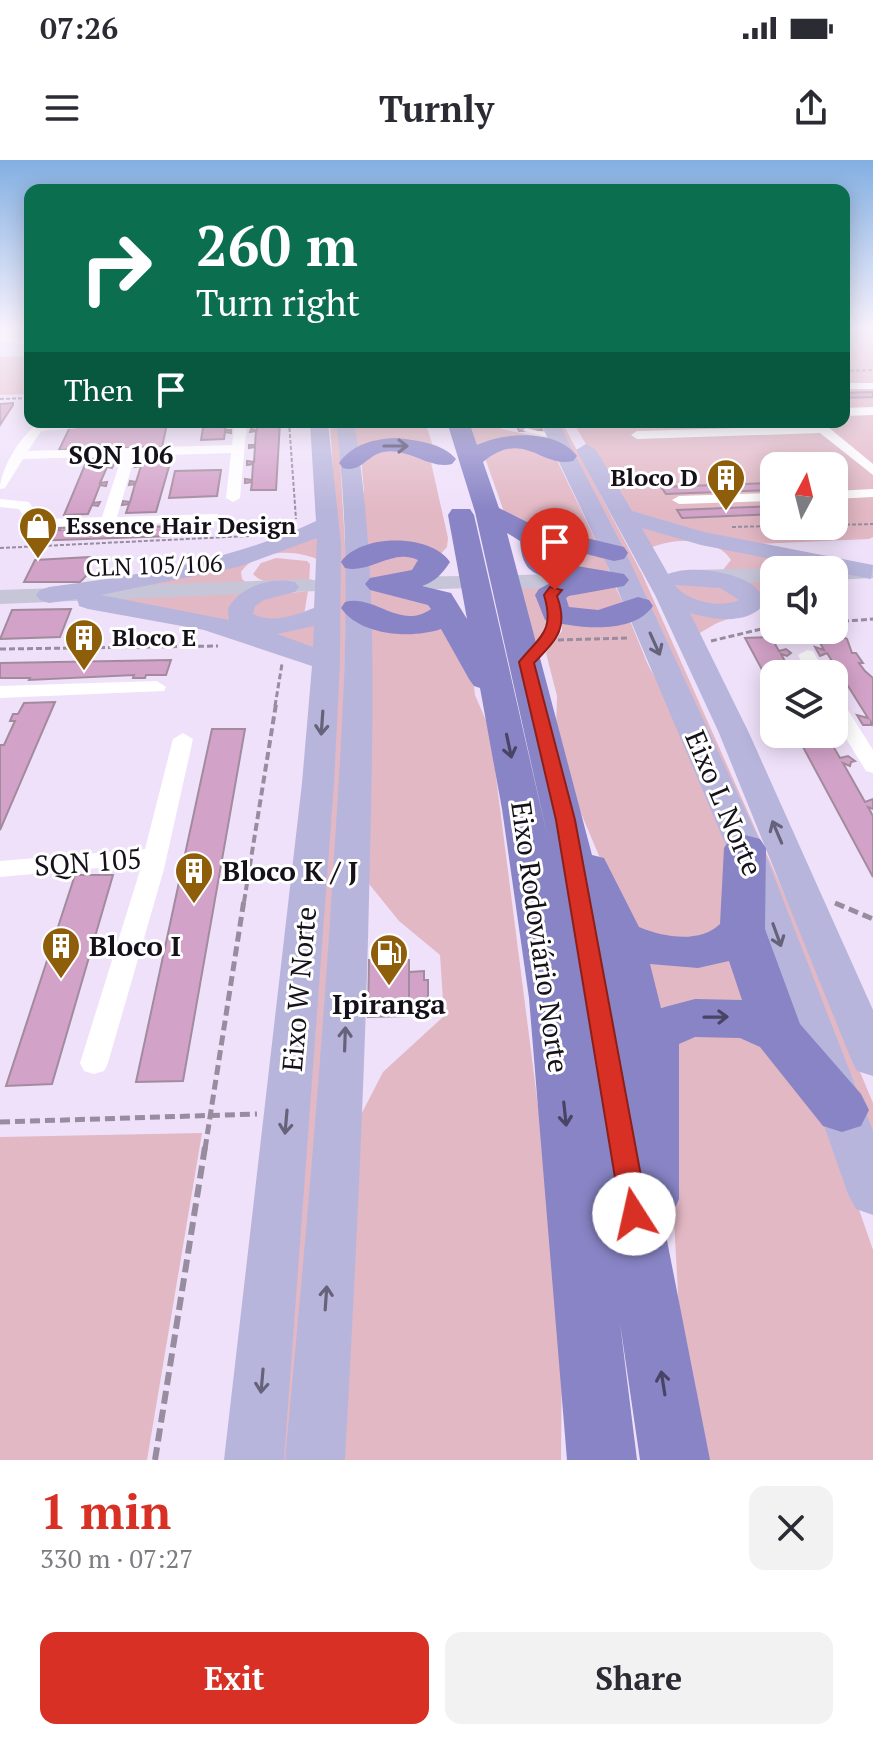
<!DOCTYPE html>
<html lang="en">
<head>
<meta charset="utf-8">
<style>
	body { margin:0; font-family:"PT Serif",serif; background:#f2f2f3; color:#2b2b33; height:100vh; display:flex; flex-direction:column; font-size:30px; white-space:nowrap }
	* { box-sizing:border-box; margin:0 }
	p { font-size:26px; color:#7c7c81 }
	.icon { flex:none; width:44px; height:44px; fill:none; stroke:currentColor; stroke-width:2; stroke-linecap:round; stroke-linejoin:round }
	.map { position:relative; height:1300px; overflow:hidden }
	.panel { display:flex; flex-direction:column; background:#fff; flex:1 }
	.panel>* { flex:none }
	.hud { position:absolute; left:24px; top:24px; width:826px; height:244px; border-radius:16px; box-shadow:0 4px 20px #0003; background:#0b6e4f; color:#fff; overflow:hidden }
	.needle { width:52px; rotate:7deg }
	.buttons { position:absolute; left:760px; top:292px; display:grid; gap:16px }
	.buttons a { display:grid; place-items:center; width:88px; height:88px; border-radius:16px; background:#fff; box-shadow:0 4px 20px #0003; font-size:40px }
	.pin { position:absolute; display:grid; place-items:center; width:68px; height:68px; color:#fff; margin:-82px -34px; border-radius:50% 50% 50% 0; rotate:-45deg; box-shadow:0 0 8px #0007 }
	.pin .icon { rotate:45deg }
	.me { position:absolute; width:88px; margin:-44px; rotate:350deg; stroke-linejoin:round; filter:drop-shadow(0 0 6px #0008) }
	.turn { display:flex; align-items:center; gap:28px; height:168px; padding:0 40px; font-size:36px }
	.turn .icon { width:104px; height:104px; stroke-width:2.5 }
	.turn b { display:block; font-size:56px; line-height:68px }
	.then { display:flex; align-items:center; height:76px; padding:0 40px; background:#0003; gap:16px; font-size:30px }
	.round { display:grid; place-items:center; flex:none; width:84px; height:84px; border-radius:16px; background:#f2f2f3 }
	.head { display:flex; align-items:center; justify-content:space-between; height:136px; padding:0 40px }
	h1 { font-size:48px; font-weight:700; line-height:60px; color:#d93025 }
	.cta { display:flex; gap:16px; margin-top:auto; padding:16px 40px }
	.cta a { flex:1; height:92px; border-radius:16px; background:#d93025; color:#fff; font-size:32px; font-weight:700; line-height:92px; text-align:center }
	.cta a+a { background:#f2f2f3; color:#2b2b33 }
	.status { display:flex; justify-content:space-between; align-items:center; height:56px; padding:0 40px; background:#fff; direction:ltr }
	.status svg { height:22px; fill:currentColor }
	header { display:flex; justify-content:space-between; align-items:center; height:104px; padding:0 40px; background:#fff; font-size:36px; font-weight:700 }
	.map>svg:first-child { display:block }
	.green { fill:#e2b8c4; fill-rule:evenodd }
	.building { fill:#d3a2c8; stroke:#a28b9c; stroke-width:2 }
	.lines { fill:none; stroke-linecap:round; stroke-linejoin:round }
	.path-far4 { stroke:#978d9f; stroke-width:2; stroke-dasharray:4 2; stroke-linecap:butt }
	.path-far3 { stroke:#978d9f; stroke-width:3; stroke-dasharray:6 3; stroke-linecap:butt }
	.path-far2 { stroke:#978d9f; stroke-width:4; stroke-dasharray:8 4; stroke-linecap:butt }
	.path-far1 { stroke:#978d9f; stroke-width:5; stroke-dasharray:10 5; stroke-linecap:butt }
	.path { stroke:#978d9f; stroke-width:6; stroke-dasharray:13 6; stroke-linecap:butt }
	.lane { fill:#fff; fill-rule:evenodd }
	.street { fill:#fff; fill-rule:evenodd }
	.secondary { fill:#c7c6d9; fill-rule:evenodd }
	.primary { fill:#b8b5dc; fill-rule:evenodd }
	.highway { fill:#8884c5; fill-rule:evenodd }
	.oneway { stroke:#494466 }
	.oneway2 { stroke:#66627a }
	.route { fill:#d93025; stroke:#8d1f18; stroke-width:2 }
	.labels { text-anchor:middle; stroke-width:6; stroke-linejoin:round; paint-order:stroke }
	.far-poi-label { font-size:24px; font-weight:bold; fill:#151019; stroke:#fff; text-anchor:start }
	.far-street-label { font-size:24px; fill:#151019; stroke:#fff }
	.far-neighbourhood-label { font-size:26px; font-weight:bold; fill:#151019; stroke:#fff }
	.street-label { font-size:28px; fill:#151019; stroke:#fff }
	.poi-label { font-size:28px; font-weight:bold; fill:#151019; stroke:#fff; text-anchor:start }
</style>
</head>
<body>
<div class="status"><b>07:26</b><svg viewBox="0 0 49 12"><path d="M0 12V9h3v3zM5 12V6h3v6zM10 12V3h3v9zM15 12V0h3v12zM26 1h20v11H26zM47 4h2v5h-2z"/></svg></div>
<header><svg class="icon" aria-label="menu" viewBox="0 0 24 24"><path d="M4 6h16M4 12h16M4 18h16"/></svg>Turnly<svg class="icon" aria-label="share" viewBox="0 0 24 24"><path d="M12 15V3M7 8l5-5 5 5M5 13v7h14v-7"/></svg></header>
<div class="map">
<svg width="873" height="1300" viewBox="0 0 873 1300">
	<rect width="100%" height="100%" fill="#efe1fa"/>
	<!-- green -->
	<g class="green">
		<path d="M 844,169 L 873,169 L 873,377 L 869,379 L 757,384 L 628,356 L 573,262 L 844,262 ZM 774,306 L 834,306 L 834,366 L 774,366 Z"/>
		<path d="M 30,196 L 30,234 L 0,235 L 0,197 Z"/>
		<path d="M 330,262 L 338,262 L 347,421 L 342,594 L 294,1300 L 268,1300 L 334,331 Z"/>
		<path d="M 349,262 L 425,262 L 434,289 L 353,292 Z"/>
		<path d="M 466,262 L 497,262 L 501,269 L 550,279 L 476,289 Z"/>
		<path d="M 555,262 L 562,262 L 642,414 L 803,776 L 873,943 L 873,999 Z"/>
		<path d="M 501,285 L 553,292 L 598,385 L 541,385 L 505,355 L 484,295 Z"/>
		<path d="M 378,288 L 430,298 L 448,378 L 447,387 L 438,397 L 366,393 L 359,342 L 364,331 L 361,298 Z"/>
		<path d="M 632,360 L 843,408 L 722,411 L 731,400 C 715,375 671,378 648,389 Z"/>
		<path d="M 321,370 L 321,401 C 298,389 257,388 241,412 L 242,419 L 247,423 L 107,430 Z"/>
		<path d="M 554,386 L 604,393 L 610,414 L 560,410 L 540,393 Z"/>
		<path d="M 421,395 L 426,408 L 366,422 L 368,400 Z"/>
		<path d="M 276,398 L 307,401 L 310,404 L 309,424 C 291,423 266,428 253,414 L 261,403 Z"/>
		<path d="M 774,417 L 774,442 L 717,463 L 691,478 L 676,446 L 744,451 L 736,422 Z"/>
		<path d="M 671,420 L 717,423 L 741,439 L 736,445 L 688,443 Z"/>
		<path d="M 566,423 L 548,456 L 547,471 L 535,487 L 518,425 Z"/>
		<path d="M 614,424 L 623,443 L 578,456 L 555,440 Z"/>
		<path d="M 367,430 L 403,432 L 434,441 L 430,460 L 371,454 Z"/>
		<path d="M 308,431 L 304,455 L 262,463 L 245,447 L 262,436 Z"/>
		<path d="M 252,432 L 238,460 L 317,459 L 316,492 L 98,438 Z"/>
		<path d="M 628,456 L 648,505 L 674,551 L 729,689 L 728,751 L 715,776 L 650,779 L 624,755 L 567,620 L 556,570 L 557,536 L 546,493 L 562,471 L 562,458 Z"/>
		<path d="M 364,460 L 437,462 L 472,509 L 475,535 L 490,570 L 556,1087 L 562,1180 L 561,1300 L 334,1300 L 351,974 L 383,912 L 444,856 L 440,795 L 399,761 L 361,714 Z"/>
		<path d="M 738,795 L 756,844 L 650,848 L 637,798 Z"/>
		<path d="M 743,865 L 833,974 L 873,1090 L 873,1300 L 703,1300 L 680,1170 L 664,876 Z"/>
		<path d="M 202,973 L 147,1300 L 0,1300 L 0,977 Z"/>
	</g>
	<!-- building -->
	<g class="building">
		<path d="M 873,232 L 873,237 L 844,238 L 844,233 Z"/>
		<path d="M 13,243 L 13,245 L 0,265 L 0,244 Z"/>
		<path d="M 204,262 L 227,262 L 225,270 L 231,270 L 231,273 L 225,272 L 224,279 L 201,280 Z"/>
		<path d="M 257,262 L 280,262 L 276,330 L 251,330 L 252,322 L 245,323 L 245,319 L 252,320 L 253,304 L 247,305 L 247,301 L 254,302 L 255,287 L 249,288 L 249,285 L 255,285 L 256,271 L 250,272 L 251,269 L 257,270 Z"/>
		<path d="M 515,262 L 538,262 L 542,270 L 519,271 Z"/>
		<path d="M 167,264 L 162,287 L 59,290 L 70,267 Z"/>
		<path d="M 144,296 L 172,296 L 156,352 L 126,353 L 129,344 L 122,345 L 123,341 L 130,342 L 135,324 L 129,325 L 130,321 L 136,322 L 141,306 L 135,307 L 136,303 L 141,304 Z"/>
		<path d="M 110,297 L 107,305 L 114,304 L 112,308 L 107,307 L 100,323 L 107,322 L 106,326 L 100,325 L 93,343 L 100,342 L 98,346 L 92,345 L 88,354 L 64,355 L 87,300 Z"/>
		<path d="M 217,310 L 221,310 L 217,336 L 169,338 L 175,311 Z"/>
		<path d="M 774,323 L 774,330 L 666,334 L 661,327 Z"/>
		<path d="M 774,346 L 774,354 L 682,358 L 677,350 Z"/>
		<path d="M 181,363 L 177,366 L 203,365 L 201,375 L 30,381 L 35,371 L 60,370 L 58,368 L 70,367 L 66,370 L 126,365 L 122,368 L 171,366 L 169,364 Z"/>
		<path d="M 90,397 L 93,398 L 87,415 L 80,422 L 24,422 L 35,400 Z"/>
		<path d="M 71,449 L 60,477 L 0,479 L 12,450 Z"/>
		<path d="M 816,476 L 841,476 L 847,479 L 852,493 L 856,493 L 863,503 L 859,503 L 865,511 L 873,518 L 873,565 L 871,562 L 871,565 L 863,565 L 857,555 L 868,558 L 848,526 L 841,529 L 835,520 L 845,522 L 827,493 L 820,496 L 815,487 L 824,490 Z"/>
		<path d="M 771,477 L 779,491 L 786,489 L 791,493 L 787,496 L 781,494 L 792,514 L 774,514 L 774,532 L 745,478 Z"/>
		<path d="M 171,500 L 166,515 L 146,515 L 145,518 L 133,518 L 134,515 L 29,520 L 30,518 L 0,518 L 0,503 Z"/>
		<path d="M 55,542 L 0,670 L 0,585 L 4,585 L 15,561 L 10,561 L 13,554 L 18,554 L 24,543 Z"/>
		<path d="M 212,569 L 245,569 L 183,921 L 136,922 Z"/>
		<path d="M 796,574 L 826,574 L 840,598 L 848,596 L 855,601 L 851,602 L 850,606 L 843,603 L 865,642 L 873,639 L 873,649 L 868,647 L 873,656 L 873,717 Z"/>
		<path d="M 75,715 L 113,715 L 52,924 L 6,926 Z"/>
		<path d="M 369,800 L 409,800 L 409,856 L 368,857 Z"/>
		<path d="M 424,811 L 424,820 L 428,820 L 428,842 L 409,842 L 409,812 Z"/>
	</g>
	<g class="lines">
		<!-- path-far4 -->
		<g class="path-far4">
			<path d="M 866,169 L 873,173"/>
			<path d="M 844,211 L 873,210"/>
			<path d="M 0,239 L 30,238"/>
			<path d="M 289,262 L 296,359"/>
			<path d="M 834,365 L 873,364"/>
			<path d="M 732,367 L 774,366"/>
			<path d="M 0,388 L 249,376"/>
		</g>
		<!-- path-far3 -->
		<g class="path-far3">
			<path d="M 834,462 L 873,459"/>
			<path d="M 558,480 L 628,478"/>
			<path d="M 711,481 L 774,466"/>
			<path d="M 0,489 L 218,486"/>
			<path d="M 275,546 L 282,504"/>
		</g>
		<!-- path-far2 -->
		<path class="path-far2" d="M 244,742 L 276,544"/>
		<!-- path-far1 -->
		<g class="path-far1">
			<path d="M 835,743 L 873,759"/>
			<path d="M 0,962 L 257,954"/>
			<path d="M 205,989 L 244,740"/>
		</g>
		<!-- path -->
		<path class="path" d="M 155,1300 L 205,987"/>
		<!-- lane -->
		<path class="lane" d="M 526,268 L 559,276 L 560,277 L 557,279 L 524,271 L 523,270 Z"/>
		<!-- street -->
		<g class="street">
			<path d="M 3,169 L 13,169 L 9,177 L 30,179 L 30,185 L 0,182 Z"/>
			<rect x="844" y="223" width="29" height="6"/>
			<path d="M 873,247 L 873,255 L 844,256 L 844,248 Z"/>
			<path d="M 43,262 L 110,262 L 104,266 L 41,271 L 28,291 L 232,285 L 235,262 L 247,262 L 240,338 L 233,342 L 226,338 L 231,293 L 135,296 L 117,357 L 217,354 L 224,358 L 222,361 L 48,367 L 27,362 L 19,349 L 0,347 L 0,339 L 29,342 L 38,356 L 48,359 L 102,357 L 122,296 L 23,299 L 5,328 L 0,329 C 0,309 24,268 43,262 Z"/>
			<path d="M 809,262 L 822,262 L 873,304 L 873,315 L 820,273 L 637,279 L 631,275 L 637,271 L 812,266 Z"/>
			<path d="M 873,329 L 873,337 L 834,339 L 834,331 Z"/>
			<path d="M 774,333 L 774,341 L 679,344 L 672,340 L 679,336 Z"/>
			<path d="M 807,490 L 813,491 L 826,514 L 808,514 L 798,495 Z"/>
			<path d="M 157,521 L 166,527 L 164,531 L 0,538 L 0,526 Z"/>
			<path d="M 834,537 L 841,539 L 873,590 L 873,613 L 866,611 L 834,559 Z"/>
			<path d="M 183,573 L 193,579 L 164,709 L 108,903 L 104,911 L 94,914 L 84,911 L 80,903 L 142,704 L 0,717 L 0,701 L 145,689 L 173,579 Z"/>
		</g>
		<!-- secondary -->
		<g class="secondary">
			<path d="M 834,406 L 873,406 L 873,418 L 834,420 L 834,410 L 825,410 Z"/>
			<path d="M 774,408 L 780,410 L 774,410 L 774,422 L 692,424 L 681,417 L 692,410 Z"/>
			<path d="M 594,413 L 602,415 L 605,420 L 602,425 L 518,429 L 507,422 L 518,415 Z"/>
			<path d="M 462,416 L 470,418 L 473,423 L 470,428 L 388,431 L 377,424 L 388,417 Z"/>
			<path d="M 309,419 L 317,421 L 320,426 L 317,431 L 0,444 L 0,430 Z"/>
		</g>
		<!-- primary -->
		<g class="primary">
			<path d="M 310,262 L 328,262 L 341,384 L 340,502 L 334,623 L 284,1300 L 224,1300 L 302,623 L 312,506 L 204,470 L 88,449 L 79,446 L 77,439 L 49,443 L 40,440 L 36,435 L 40,430 L 49,427 C 140,415 232,401 316,361 ZM 317,378 L 314,448 C 295,455 273,464 253,454 L 255,446 L 264,440 L 295,432 L 299,427 L 295,422 C 271,416 239,427 228,449 L 229,460 L 101,435 L 238,407 ZM 314,466 L 313,487 L 277,474 Z"/>
			<path d="M 336,262 L 354,262 C 378,404 373,553 370,696 C 366,898 356,1099 345,1300 L 285,1300 C 304,1099 322,898 334,697 C 343,555 354,404 336,262 Z"/>
			<path d="M 540,262 L 558,262 L 626,393 L 763,688 L 873,971 L 873,1055 L 856,1049 L 848,1034 L 727,688 L 602,393 Z"/>
			<path d="M 586,284 L 596,290 L 632,351 L 704,372 L 873,405 L 871,419 L 701,385 L 642,368 L 668,414 C 689,405 730,411 750,423 C 757,427 761,435 766,442 C 749,466 714,460 690,453 L 749,573 L 873,850 L 873,916 L 857,911 L 851,899 L 719,573 L 655,435 L 576,290 ZM 675,425 L 720,428 L 739,440 C 721,449 686,441 675,425 Z"/>
		</g>
		<!-- highway -->
		<g class="highway">
			<path d="M 447,262 L 469,262 L 477,285 C 504,272 557,269 577,296 L 573,301 C 542,309 524,268 483,302 L 499,348 L 539,368 L 548,379 L 578,376 L 624,387 L 628,393 L 624,399 L 614,401 L 578,392 L 550,396 L 565,404 L 624,414 L 629,420 L 624,426 L 569,436 L 566,438 L 569,447 L 598,450 L 638,437 L 649,440 L 653,446 C 632,476 575,468 545,460 L 535,435 L 539,429 L 556,420 C 530,414 522,408 520,381 L 507,373 L 592,695 L 604,698 L 639,767 C 663,777 699,784 720,764 L 724,688 L 730,679 L 745,675 L 760,679 L 766,688 L 765,769 L 800,864 L 861,934 L 869,950 L 861,966 L 842,972 L 823,966 L 760,887 L 740,878 L 695,877 L 679,884 L 679,1039 L 671,1057 L 663,1060 L 710,1300 L 640,1300 L 620,1163 L 637,1300 L 567,1300 L 529,838 L 502,649 L 480,528 L 474,526 L 469,519 L 441,469 C 412,479 360,476 341,448 L 345,442 C 375,434 400,471 431,449 L 428,445 L 370,430 L 365,424 L 370,418 L 412,410 L 418,400 C 392,388 371,414 345,408 L 341,402 C 360,374 430,373 450,402 C 443,413 435,422 422,426 L 451,433 L 467,459 L 448,355 L 452,349 L 470,349 L 474,355 L 548,679 L 475,352 ZM 729,801 L 742,840 L 695,839 L 661,848 L 650,804 L 698,808 Z"/>
			<path d="M 396,278 C 415,280 443,283 456,299 L 452,304 C 430,310 408,287 383,292 C 366,296 361,313 343,308 L 339,303 C 353,284 373,279 396,278 Z"/>
		</g>
	</g>
	<!-- one-way arrows -->
	<defs><path id="oneway-shaft" d="M-6 0H5M1.5-3L5.5 0L1.5 3" fill="none" stroke-width="1.6" stroke-linecap="round" stroke-linejoin="round" transform="scale(2)"/></defs>
	<g class="oneway">
		<use href="#oneway-shaft" transform="translate(396 286)"/>
		<use href="#oneway-shaft" transform="translate(509 586) rotate(78)"/>
		<use href="#oneway-shaft" transform="translate(716 857) rotate(-1)"/>
		<use href="#oneway-shaft" transform="translate(565 954) rotate(84)"/>
		<use href="#oneway-shaft" transform="translate(663 1223) rotate(-99)"/>
	</g>
	<g class="oneway2">
		<use href="#oneway-shaft" transform="translate(655 484) rotate(66)"/>
		<use href="#oneway-shaft" transform="translate(322 563) rotate(94)"/>
		<use href="#oneway-shaft" transform="translate(777 672) rotate(-113)"/>
		<use href="#oneway-shaft" transform="translate(777 775) rotate(70)"/>
		<use href="#oneway-shaft" transform="translate(345 879) rotate(-88)"/>
		<use href="#oneway-shaft" transform="translate(286 962) rotate(95)"/>
		<use href="#oneway-shaft" transform="translate(326 1138) rotate(-86)"/>
		<use href="#oneway-shaft" transform="translate(262 1221) rotate(95)"/>
	</g>
	<!-- sky -->
	<linearGradient id="sky" x2="0" y2="1"><stop stop-color="#83afe2"/><stop offset="0.48" stop-color="#f8f2fd"/><stop offset="1" stop-color="#f8f2fd" stop-opacity="0"/></linearGradient>
	<rect width="873" height="351" fill="url(#sky)"/>
	<!-- route -->
	<path class="route" d="M 550,427 L 562,430 L 557,436 C 569,469 556,480 534,503 L 575,660 L 648,1054 L 644,1063 L 634,1066 L 625,1063 L 621,1054 L 556,660 L 519,502 C 540,476 555,472 544,435 Z"/>
	<!-- icons -->
	<defs>
		<symbol id="building-pin" viewBox="-11 -11 22 30"><path d="M0 17L-7.5 6A9.5 9.5 0 1 1 7.5 6Z" fill="#8f5e0b" stroke="#fff"/><path d="M-4-6H4V6H1V3H-1V6H-4ZM-2.5-4.3h1.7v1.8h-1.7ZM.8-4.3h1.7v1.8H.8ZM-2.5-1h1.7V.8h-1.7ZM.8-1h1.7V.8H.8Z" fill="#fff"/></symbol>
		<symbol id="shop-pin" viewBox="-11 -11 22 30"><path d="M0 17L-7.5 6A9.5 9.5 0 1 1 7.5 6Z" fill="#8f5e0b" stroke="#fff"/><path d="M-5-2.5h2.3a2.7 3.5 0 0 1 5.4 0H5L5.5 6h-11ZM-1.5-2.5h3a1.5 2.3 0 0 0-3 0Z" fill="#fff"/></symbol>
		<symbol id="fuel-pin" viewBox="-11 -11 22 30"><path d="M0 17L-7.5 6A9.5 9.5 0 1 1 7.5 6Z" fill="#8f5e0b" stroke="#fff"/><path d="M-5.5-6h7V0h2V4h1.3V-2.5L3-4.5l.8-.8L6-3V5H2.5V1h-1V6h-7ZM-4.2-4.7v3.2H.2V-4.7Z" fill="#fff"/></symbol>
	</defs>
	<g fill-rule="evenodd">
		<use href="#building-pin" x="704" y="296" width="44" height="60"/>
		<use href="#shop-pin" x="16" y="344" width="44" height="60"/>
		<use href="#building-pin" x="62" y="456" width="44" height="60"/>
		<use href="#building-pin" x="172" y="689" width="44" height="60"/>
		<use href="#building-pin" x="39" y="764" width="44" height="60"/>
		<use href="#fuel-pin" x="367" y="771" width="44" height="60"/>
	</g>
	<g class="labels">
		<!-- far-poi labels -->
		<g class="far-poi-label">
			<text x="698" y="326" text-anchor="end">Bloco D</text>
			<text x="66" y="374">Essence Hair Design</text>
			<text x="112" y="486">Bloco E</text>
		</g>
		<!-- far-street labels -->
		<g class="far-street-label">
			<text transform="translate(154 406) rotate(-2)" y="8">CLN 105/106</text>
		</g>
		<!-- far-neighbourhood labels -->
		<g class="far-neighbourhood-label">
			<text x="121" y="304">SQN 106</text>
		</g>
		<!-- street labels -->
		<g class="street-label">
			<text transform="translate(724 643) rotate(67)" y="10">Eixo L Norte</text>
			<text transform="translate(88 702) rotate(-4)" y="10">SQN 105</text>
			<text transform="translate(540 777) rotate(82)" y="10">Eixo Rodoviário Norte</text>
			<text transform="translate(299 829) rotate(-85)" y="10">Eixo W Norte</text>
		</g>
		<!-- poi labels -->
		<g class="poi-label">
			<text x="222" y="721">Bloco K / J</text>
			<text x="89" y="796">Bloco I</text>
			<text x="389" y="854" text-anchor="middle">Ipiranga</text>
		</g>
	</g>
</svg>
<div class="buttons">
<a><svg class="needle" viewBox="-14 -14 28 28"><path d="M0-13l5 13h-10z" fill="#e53935"/><path d="M0 13l5-13h-10z" fill="#7c7c81"/></svg></a>
<a><svg class="icon" aria-label="sound" viewBox="0 0 24 24"><path d="M4 9h4l5-4v14l-5-4H4zM17 9q2 3 0 6"/></svg></a>
<a><svg class="icon" aria-label="layers" viewBox="0 0 24 24"><path d="M12 4l9 5-9 5-9-5zM3 14l9 5 9-5"/></svg></a>
</div>
<div class="pin" style="left:555px;top:430px;background:#d93025"><svg class="icon" aria-label="arrive" viewBox="0 0 24 24"><path d="M6 21V4h12l-3 4 3 4H6"/></svg></div>
<svg class="me" style="left:634px;top:1054px" viewBox="-20 -20 40 40"><circle r="19" fill="#fff"/><path d="M0-13L10 11 0 6-10 11z" fill="#d93025"/></svg>
<div class="hud">
<div class="turn"><svg class="icon" aria-label="right" viewBox="0 0 24 24"><path d="M7 20v-9h11M14 6l5 5-5 5"/></svg><div><b>260 m</b>Turn right</div></div>
<div class="then">Then<svg class="icon" aria-label="arrive" viewBox="0 0 24 24"><path d="M6 21V4h12l-3 4 3 4H6"/></svg></div>
</div>
</div>
<section class="panel">
<div class="head"><div><h1>1 min</h1><p>330 m · 07:27</p></div><a class="round"><svg class="icon" aria-label="close" viewBox="0 0 24 24"><path d="M6 6l12 12M18 6L6 18"/></svg></a></div>
<div class="cta"><a>Exit</a><a>Share</a></div>
</section>
</body>
</html>
